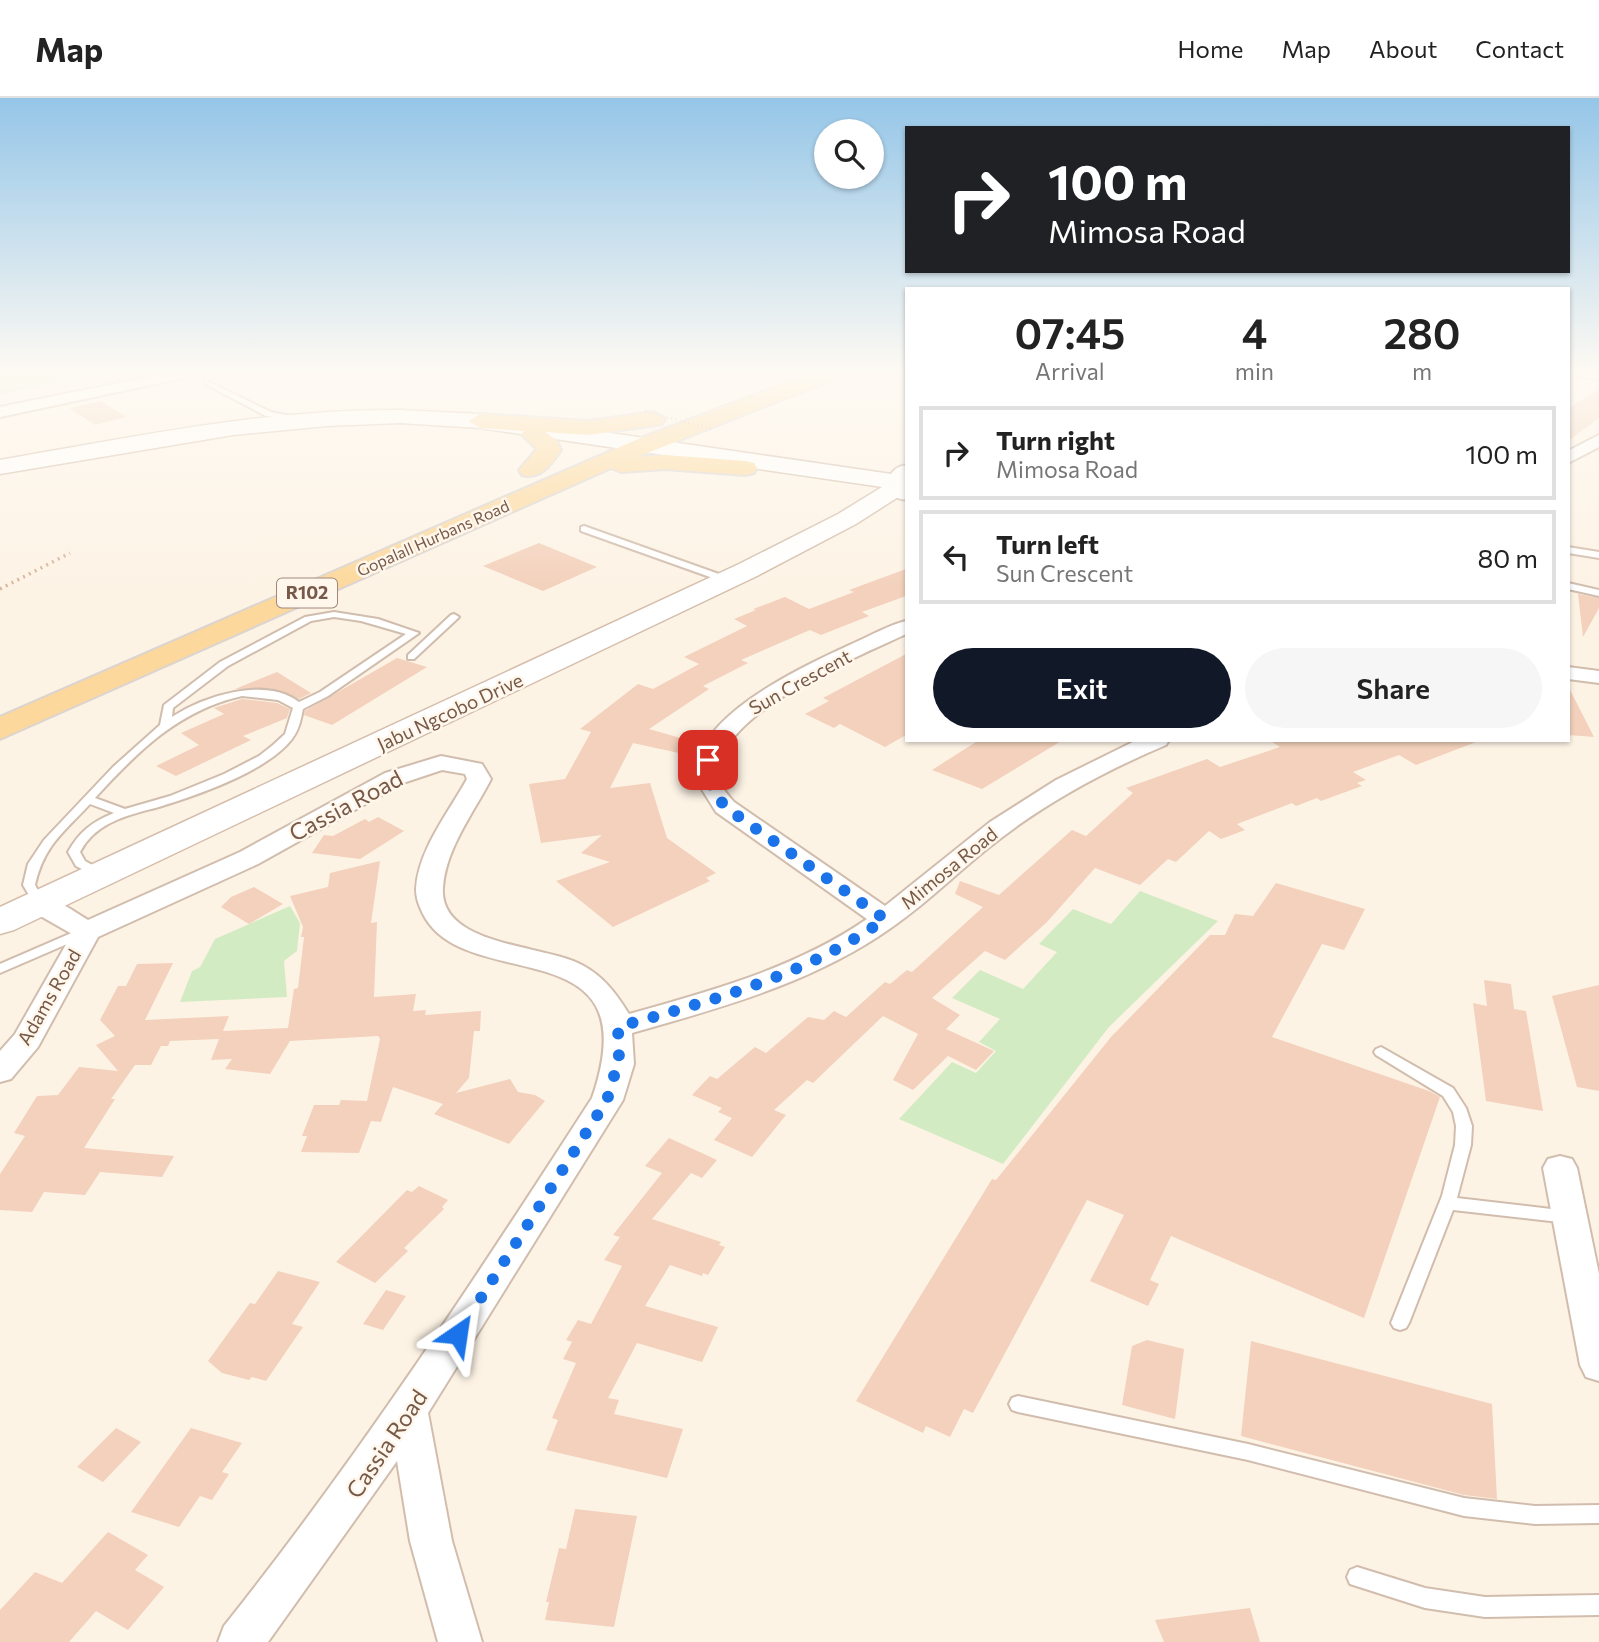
<!DOCTYPE html>
<html lang="en">
<head>
<meta charset="utf-8">
<style>
	body { margin:0; font-family:Commissioner,sans-serif; background:#f6f6f6; color:#222; height:100vh; display:flex; flex-direction:column; font-size:26px; white-space:nowrap }
	* { box-sizing:border-box; margin:0 }
	p { font-size:23px; color:#767676 }
	.icon { flex:none; width:38px; height:38px; fill:none; stroke:currentColor; stroke-width:2; stroke-linecap:round; stroke-linejoin:round }
	.map { position:relative; flex:1; overflow:hidden }
	.details { position:absolute; left:905px; top:189px; width:665px; height:455px; display:flex; flex-direction:column; background:#fff; border-radius:0px; box-shadow:0 2px 5px #0004 }
	.details>* { flex:none }
	.banner { position:absolute; left:905px; top:28px; width:665px; height:147px; border-radius:0px; box-shadow:0 2px 5px #0004; background:#202124; color:#fff; overflow:hidden }
	.tools { position:absolute; left:814px; top:21px; display:grid; gap:14px }
	.tools a { display:grid; place-items:center; width:70px; height:70px; border-radius:50%; background:#fff; box-shadow:0 2px 5px #0004; font-size:35px }
	.pin { position:absolute; display:grid; place-items:center; width:60px; height:60px; color:#fff; margin:-30px; border-radius:14px; box-shadow:0 4px 10px #0006 }
	.me { position:absolute; width:77px; margin:-38px; rotate:32deg; stroke-linejoin:round; filter:drop-shadow(0 0 5px #0008) }
	.turn { display:flex; align-items:center; gap:24px; height:147px; padding:0 28px; font-size:32px }
	.turn .icon { width:91px; height:91px; stroke-width:2.5 }
	.turn b { display:block; font-size:49px; line-height:60px }
	.eta { display:flex; justify-content:space-evenly; align-items:center; height:119px; text-align:center }
	.eta b { font-size:42px; font-weight:600; line-height:49px }
	.primary-button { display:flex; gap:14px; margin-top:auto; padding:14px 28px }
	.primary-button a { flex:1; height:80px; border-radius:42px; background:#111827; color:#fff; font-size:28px; font-weight:600; line-height:80px; text-align:center }
	.primary-button a+a { background:#f6f6f6; color:#222 }
	ul { padding:0; list-style:none }
	li { display:flex; align-items:center; gap:21px; height:94px; margin:0 14px 10px; padding:0 14px; border:4px solid #e0e0e0; border-radius:0px }
	li div { flex:1 }
	li b { display:block; font-size:26px }
	li em { font-style:normal }
	header { display:flex; align-items:center; gap:42px; box-sizing:border-box; height:98px; padding:0 35px; background:#fff; border-bottom:2px solid #e0e0e0 }
	header strong { font-size:33px }
	nav { display:flex; gap:38px; margin-inline-start:auto; font-size:24px }
	.map>svg:first-child { display:block }
	.green { fill:#d3ebc3 }
	.building { fill:#f3d1bc }
	.lines { fill:none; stroke-linecap:round; stroke-linejoin:round }
	.service-casing { stroke:#d1bdad; stroke-width:4 }
	.minor-casing { stroke:#d1bdad; stroke-width:4 }
	.tertiary-casing { stroke:#d1bdad; stroke-width:37 }
	.secondary-casing { stroke:#d4bdab; stroke-width:3 }
	.primary-casing { stroke:#dbd4d0; stroke-width:4 }
	.path { stroke:#d8b59f; stroke-width:3.5; stroke-dasharray:2 4.5; stroke-linecap:butt }
	.service { fill:#fff; fill-rule:evenodd }
	.minor { fill:#fff; fill-rule:evenodd }
	.tertiary { stroke:#fff; stroke-width:33 }
	.secondary { fill:#fff; fill-rule:evenodd }
	.primary { fill:#fcd89c; fill-rule:evenodd }
	.path-bridge { stroke:#d8b59f; stroke-width:2.5; stroke-dasharray:1 3.5; stroke-linecap:butt }
	.route { stroke:#1a73e8; stroke-width:12; stroke-dasharray:0 21.6 }
	.labels { text-anchor:middle; stroke-width:5; stroke-linejoin:round; paint-order:stroke }
	.far-street-label { font-size:16px; fill:#765949; stroke:#fff7eb }
	.shield { fill:#fff7eb; stroke:#9f887a; stroke-width:2 }
	.shield-label { font-size:18px; font-weight:bold; fill:#765949 }
	.street-label { font-size:19px; fill:#765949; stroke:#fff7eb }
	.near-street-label { font-size:23px; fill:#765949; stroke:#fff7eb }
</style>
</head>
<body>
<header>
<strong>Map</strong>
<nav><a>Home</a><a>Map</a><a>About</a><a>Contact</a></nav>
</header>
<div class="map">
<svg width="1599" height="1544" viewBox="0 0 1599 1544">
	<rect width="100%" height="100%" fill="#fdf3e5"/>
	<!-- green -->
	<g class="green">
		<path d="M 0,275 L 116,275 L 0,296 Z"/>
		<path d="M 1140,793 L 1218,823 L 1109,929 L 1003,1066 L 899,1021 L 952,964 L 976,975 L 996,953 L 979,944 L 1000,921 L 952,900 L 980,872 L 1023,891 L 1057,854 L 1039,846 L 1073,811 L 1111,826 Z"/>
		<path d="M 290,808 L 300,825 L 297,853 L 284,863 L 287,899 L 180,904 L 192,873 L 200,869 L 215,841 Z"/>
	</g>
	<!-- building -->
	<g class="building">
		<path d="M 1599,290 L 1599,320 L 1568,343 L 1568,311 Z"/>
		<path d="M 101,303 L 126,319 L 95,327 L 69,310 Z"/>
		<path d="M 539,445 L 597,469 L 543,493 L 483,468 Z"/>
		<path d="M 906,471 L 906,498 L 862,514 L 869,518 L 821,537 L 810,532 L 741,562 L 748,565 L 703,588 L 709,591 L 649,631 L 691,643 L 688,657 L 633,645 L 610,690 L 650,685 L 667,740 L 716,775 L 706,780 L 710,783 L 613,829 L 556,783 L 610,764 L 581,755 L 602,737 L 541,745 L 529,686 L 565,681 L 591,634 L 580,631 L 638,586 L 653,591 L 699,566 L 684,559 L 747,528 L 734,521 L 756,512 L 753,511 L 785,499 L 809,511 L 854,494 L 849,492 Z"/>
		<path d="M 1578,496 L 1599,500 L 1599,510 L 1583,539 Z"/>
		<path d="M 906,556 L 906,637 L 885,649 L 840,626 L 834,630 L 805,616 L 829,603 L 823,600 Z"/>
		<path d="M 397,560 L 427,569 L 332,627 L 304,617 L 305,613 Z"/>
		<path d="M 277,574 L 311,595 L 299,601 L 270,590 L 235,591 Z"/>
		<path d="M 1568,588 L 1594,639 L 1568,637 Z"/>
		<path d="M 242,601 L 277,605 L 290,611 L 287,620 L 243,638 L 251,642 L 176,678 L 156,668 L 199,647 L 181,635 L 224,616 L 214,610 Z"/>
		<path d="M 979,642 L 1063,642 L 982,691 L 932,672 Z"/>
		<path d="M 1269,642 L 1476,644 L 1416,667 L 1399,657 L 1353,674 L 1366,682 L 1357,685 L 1362,688 L 1321,703 L 1317,700 L 1296,708 L 1292,705 L 1237,726 L 1245,732 L 1221,741 L 1209,733 L 1176,764 L 1168,761 L 1140,787 L 1095,770 L 1047,824 L 1005,862 L 985,853 L 932,900 L 960,917 L 946,931 L 994,953 L 976,972 L 948,958 L 913,992 L 893,982 L 918,936 L 883,918 L 813,985 L 807,982 L 774,1012 L 786,1017 L 752,1059 L 714,1042 L 732,1020 L 718,1014 L 722,1010 L 692,997 L 710,978 L 717,981 L 755,949 L 766,955 L 808,919 L 824,922 L 834,913 L 846,919 L 885,884 L 890,886 L 907,872 L 912,874 L 983,809 L 955,796 L 960,783 L 999,797 L 1072,732 L 1086,738 L 1133,695 L 1126,690 L 1207,661 L 1220,669 L 1280,649 Z"/>
		<path d="M 378,719 L 404,733 L 360,761 L 312,755 L 324,737 L 333,738 L 365,721 L 369,724 Z"/>
		<path d="M 380,763 L 371,825 L 377,824 L 374,899 L 416,896 L 413,913 L 426,912 L 425,917 L 481,913 L 480,933 L 474,933 L 469,980 L 456,995 L 510,981 L 518,994 L 535,997 L 545,1003 L 509,1046 L 434,1016 L 443,1006 L 393,989 L 381,1024 L 371,1023 L 359,1055 L 301,1054 L 307,1038 L 302,1038 L 314,1007 L 339,1007 L 341,1002 L 367,1003 L 380,941 L 378,938 L 290,943 L 270,976 L 225,971 L 232,961 L 211,962 L 219,941 L 170,943 L 168,948 L 161,948 L 151,967 L 135,967 L 111,1001 L 115,1001 L 84,1050 L 174,1058 L 162,1079 L 100,1074 L 85,1097 L 44,1094 L 32,1114 L 0,1112 L 0,1076 L 25,1038 L 14,1035 L 37,998 L 58,997 L 79,969 L 118,973 L 96,947 L 115,938 L 100,922 L 118,888 L 126,888 L 137,866 L 173,865 L 145,922 L 229,918 L 223,933 L 288,930 L 294,891 L 298,890 L 304,839 L 301,839 L 303,829 L 290,798 L 328,789 L 330,775 Z"/>
		<path d="M 1276,785 L 1365,811 L 1344,852 L 1322,846 L 1272,939 L 1429,993 L 1440,999 L 1364,1220 L 1171,1138 L 1150,1182 L 1159,1186 L 1148,1208 L 1090,1183 L 1124,1117 L 1087,1102 L 973,1315 L 964,1311 L 950,1339 L 926,1328 L 923,1335 L 856,1303 L 992,1081 L 996,1082 L 1111,939 L 1210,837 L 1225,837 L 1235,816 L 1253,818 Z"/>
		<path d="M 254,789 L 283,806 L 249,826 L 221,809 L 231,799 Z"/>
		<path d="M 1484,882 L 1511,886 L 1514,911 L 1526,913 L 1543,1013 L 1486,1003 L 1473,905 L 1487,908 Z"/>
		<path d="M 1599,887 L 1599,993 L 1577,989 L 1552,898 Z"/>
		<path d="M 669,1040 L 717,1062 L 702,1080 L 691,1075 L 652,1121 L 721,1144 L 719,1147 L 725,1149 L 708,1177 L 703,1175 L 702,1178 L 670,1167 L 645,1208 L 718,1229 L 702,1264 L 637,1245 L 608,1300 L 619,1302 L 614,1316 L 683,1331 L 667,1380 L 546,1352 L 558,1322 L 552,1320 L 576,1265 L 563,1261 L 572,1244 L 566,1242 L 578,1222 L 591,1226 L 622,1168 L 604,1162 L 620,1139 L 613,1137 L 662,1075 L 645,1068 Z"/>
		<path d="M 419,1088 L 448,1102 L 442,1109 L 444,1111 L 404,1150 L 408,1153 L 375,1185 L 336,1164 L 407,1092 L 412,1094 Z"/>
		<path d="M 278,1173 L 320,1184 L 292,1226 L 303,1229 L 266,1283 L 252,1279 L 249,1282 L 222,1275 L 208,1263 L 250,1205 L 255,1206 Z"/>
		<path d="M 386,1192 L 406,1198 L 383,1232 L 363,1226 Z"/>
		<path d="M 1147,1242 L 1184,1251 L 1175,1321 L 1122,1307 L 1132,1248 Z"/>
		<path d="M 1251,1243 L 1492,1306 L 1497,1401 L 1464,1397 L 1241,1338 Z"/>
		<path d="M 116,1330 L 141,1344 L 103,1384 L 77,1369 Z"/>
		<path d="M 191,1330 L 242,1345 L 222,1374 L 229,1376 L 212,1402 L 200,1398 L 179,1429 L 131,1414 Z"/>
		<path d="M 575,1411 L 637,1418 L 614,1529 L 545,1522 L 549,1504 L 546,1504 L 559,1450 L 566,1451 Z"/>
		<path d="M 108,1434 L 148,1457 L 135,1472 L 164,1489 L 128,1532 L 96,1513 L 69,1544 L 0,1544 L 0,1512 L 35,1474 L 62,1485 Z"/>
		<path d="M 1250,1510 L 1260,1544 L 1164,1544 L 1155,1522 Z"/>
	</g>
	<g class="lines">
		<defs>
			<g id="service">
				<path d="M 1568,275 L 1599,277 L 1599,281 L 1571,277 Z"/>
				<path d="M 205,284 L 209,284 L 271,314 L 301,320 L 297,322 L 266,318 L 205,286 Z"/>
				<path d="M 584,428 L 730,480 L 732,482 L 727,485 L 724,484 L 581,433 L 581,429 Z"/>
				<path d="M 1568,449 L 1599,454 L 1599,460 L 1568,455 Z"/>
				<path d="M 1568,485 L 1599,492 L 1599,498 L 1568,491 Z"/>
				<path d="M 334,514 L 378,521 L 419,535 L 328,598 L 303,611 C 301,621 299,632 292,641 C 267,673 201,696 162,708 C 131,717 97,722 80,754 L 85,763 L 105,774 L 107,777 L 101,781 L 76,768 L 68,754 C 79,734 93,723 114,715 L 90,706 C 64,734 44,747 35,787 L 46,806 L 40,810 L 36,809 L 23,787 L 28,766 L 44,742 L 113,669 L 160,627 L 164,607 L 220,564 L 305,519 ZM 334,519 L 361,523 L 406,536 L 320,594 L 299,604 C 265,578 204,598 172,619 L 173,610 L 228,568 L 311,523 ZM 242,598 L 278,602 L 293,610 L 285,636 L 273,647 L 259,658 L 224,676 L 170,698 L 125,711 L 95,700 C 137,654 179,612 242,598 Z"/>
				<path d="M 454,516 L 459,519 L 457,521 L 414,561 L 408,561 L 408,557 L 451,517 Z"/>
				<path d="M 83,830 L 88,831 L 89,834 L 88,837 L 0,875 L 0,866 Z"/>
				<path d="M 1381,949 L 1453,990 L 1466,1010 L 1472,1028 L 1471,1047 L 1457,1100 L 1568,1113 L 1574,1115 L 1576,1119 L 1574,1123 L 1568,1125 L 1453,1112 L 1409,1225 L 1406,1230 L 1400,1232 L 1394,1230 L 1391,1225 L 1442,1098 L 1455,1047 L 1456,1028 L 1453,1014 L 1443,998 L 1376,957 L 1374,954 L 1376,951 Z"/>
				<path d="M 1018,1298 L 1248,1346 L 1464,1400 L 1535,1408 L 1599,1407 L 1599,1425 L 1535,1426 L 1464,1418 L 1248,1362 L 1018,1314 L 1012,1312 L 1009,1306 L 1012,1300 Z"/>
				<path d="M 1357,1469 L 1425,1490 L 1485,1499 L 1599,1497 L 1599,1517 L 1485,1519 L 1425,1510 L 1350,1486 L 1347,1479 L 1350,1472 Z"/>
			</g>
			<g id="minor">
				<path d="M 168,275 L 195,275 L 188,279 L 0,319 L 0,309 Z"/>
				<path d="M 1599,337 L 1599,349 L 1568,365 L 1568,353 Z"/>
				<path d="M 906,523 L 906,536 C 862,557 707,619 720,681 C 721,690 728,697 734,704 L 885,808 L 990,724 L 1056,682 L 1137,642 L 1169,642 L 1166,647 C 1102,674 1041,707 987,751 C 951,780 918,813 879,838 C 804,887 717,911 632,935 L 634,966 L 623,1002 L 428,1315 L 452,1443 L 482,1544 L 438,1544 L 410,1443 L 397,1363 L 268,1544 L 218,1544 L 224,1528 C 358,1360 475,1181 592,1000 C 652,826 465,899 423,816 C 419,807 416,801 416,791 C 418,752 449,714 467,681 L 465,676 L 442,672 L 403,685 L 258,766 L 98,839 L 38,949 L 11,981 L 0,984 L 0,953 L 15,936 L 72,836 L 30,812 L 26,806 L 30,800 C 51,795 71,812 88,822 L 240,754 L 385,675 L 441,658 L 482,666 L 491,681 C 474,714 446,750 443,789 C 438,849 544,846 582,867 C 604,879 615,894 629,916 C 711,893 796,870 867,821 L 716,714 L 696,682 C 689,618 809,566 856,544 C 872,537 889,527 906,523 Z"/>
				<path d="M 1568,569 L 1599,573 L 1599,585 L 1568,581 Z"/>
				<path d="M 1560,1058 L 1572,1061 L 1577,1070 L 1599,1176 L 1599,1283 L 1586,1279 L 1580,1267 L 1543,1070 L 1548,1061 Z"/>
			</g>
			<path id="tertiary" d="M 905,385 L 906,384"/>
			<path id="secondary" d="M 400,312 L 480,316 L 905,378 L 906,394 L 856,426 L 757,478 L 14,832 L 0,836 L 0,809 L 739,466 L 838,416 L 882,389 L 480,330 L 400,325 L 327,328 L 233,337 L 0,376 L 0,362 C 132,339 266,311 400,312 Z"/>
			<g id="primary">
				<path d="M 813,275 L 843,275 L 839,279 L 637,359 L 665,357 L 745,363 L 754,365 L 757,370 L 754,375 L 745,377 L 665,371 L 621,374 L 611,370 L 0,641 L 0,619 L 638,341 Z"/>
				<path d="M 654,314 L 665,321 L 662,326 L 588,337 L 545,334 L 556,342 L 561,352 C 551,366 541,382 522,377 L 519,372 L 537,351 L 521,336 L 524,333 L 480,330 L 469,323 L 480,316 L 588,323 Z"/>
			</g>
		</defs>
		<!-- service casing -->
		<use href="#service" class="service-casing"/>
		<!-- minor casing -->
		<use href="#minor" class="minor-casing"/>
		<!-- tertiary casing -->
		<use href="#tertiary" class="tertiary-casing"/>
		<!-- secondary casing -->
		<use href="#secondary" class="secondary-casing"/>
		<!-- primary casing -->
		<use href="#primary" class="primary-casing"/>
		<!-- path -->
		<path class="path" d="M 0,491 L 70,455"/>
		<!-- service -->
		<use href="#service" class="service"/>
		<!-- minor -->
		<use href="#minor" class="minor"/>
		<!-- tertiary -->
		<use href="#tertiary" class="tertiary"/>
		<!-- secondary -->
		<use href="#secondary" class="secondary"/>
		<!-- primary -->
		<use href="#primary" class="primary"/>
		<!-- path-bridge -->
		<path class="path-bridge" d="M 645,313 L 712,331"/>
	</g>
	<!-- sky -->
	<linearGradient id="sky" x2="0" y2="1"><stop stop-color="#95c6e8"/><stop offset="0.56" stop-color="#fefaf3"/><stop offset="1" stop-color="#fefaf3" stop-opacity="0"/></linearGradient>
	<rect width="1599" height="491" fill="url(#sky)"/>
	<g class="lines">
		<!-- route -->
		<path class="route" d="M 458,1236 L 607,1002 L 619,961 L 618,929 C 712,902 803,879 885,821 L 725,709 L 709,685 L 708,662"/>
	</g>
	<g class="labels">
		<!-- far-street labels -->
		<g class="far-street-label">
			<text transform="translate(433 440) rotate(-24)" y="6">Gopalall Hurbans Road</text>
		</g>
		<!-- shield labels -->
		<rect class="shield" x="277" y="480.5" width="60" height="29" rx="5"/>
		<g class="shield-label">
			<text x="307" y="501">R102</text>
		</g>
		<!-- street labels -->
		<g class="street-label">
			<text transform="translate(800 584) rotate(-29)" y="7">Sun Crescent</text>
			<text transform="translate(450 614) rotate(-25)" y="7">Jabu Ngcobo Drive</text>
			<text transform="translate(949 770) rotate(-39)" y="7">Mimosa Road</text>
			<text transform="translate(49 899) rotate(-60)" y="7">Adams Road</text>
		</g>
		<!-- near-street labels -->
		<g class="near-street-label">
			<text transform="translate(346 708) rotate(-28)" y="8">Cassia Road</text>
			<text transform="translate(387 1346) rotate(-56)" y="8">Cassia Road</text>
		</g>
	</g>
</svg>
<div class="tools">
<a><svg class="icon" aria-label="search" viewBox="0 0 24 24"><circle cx="10" cy="10" r="6"/><path d="M15 15l6 6"/></svg></a>
</div>
<div class="pin" style="left:708px;top:662px;background:#d93025"><svg class="icon" aria-label="arrive" viewBox="0 0 24 24"><path d="M6 21V4h12l-3 4 3 4H6"/></svg></div>
<svg class="me" style="left:458px;top:1236px" viewBox="-20 -20 40 40"><path d="M0-17L14 15 0 8-14 15z" fill="#1a73e8" stroke="#fff" stroke-width="4"/></svg>
<div class="banner">
<div class="turn"><svg class="icon" aria-label="right" viewBox="0 0 24 24"><path d="M7 20v-9h11M14 6l5 5-5 5"/></svg><div><b>100 m</b>Mimosa Road</div></div>
</div>
<section class="details">
<div class="eta">
<div><b>07:45</b><p>Arrival</p></div>
<div><b>4</b><p>min</p></div>
<div><b>280</b><p>m</p></div>
</div>
<ul>
<li><svg class="icon" aria-label="right" viewBox="0 0 24 24"><path d="M7 20v-9h11M14 6l5 5-5 5"/></svg><div><b>Turn right</b><p>Mimosa Road</p></div><em>100 m</em></li>
<li><svg class="icon" aria-label="left" viewBox="0 0 24 24"><path d="M17 20v-9H6M10 6l-5 5 5 5"/></svg><div><b>Turn left</b><p>Sun Crescent</p></div><em>80 m</em></li>
</ul>
<div class="primary-button"><a>Exit</a><a>Share</a></div>
</section>
</div>
</body>
</html>
